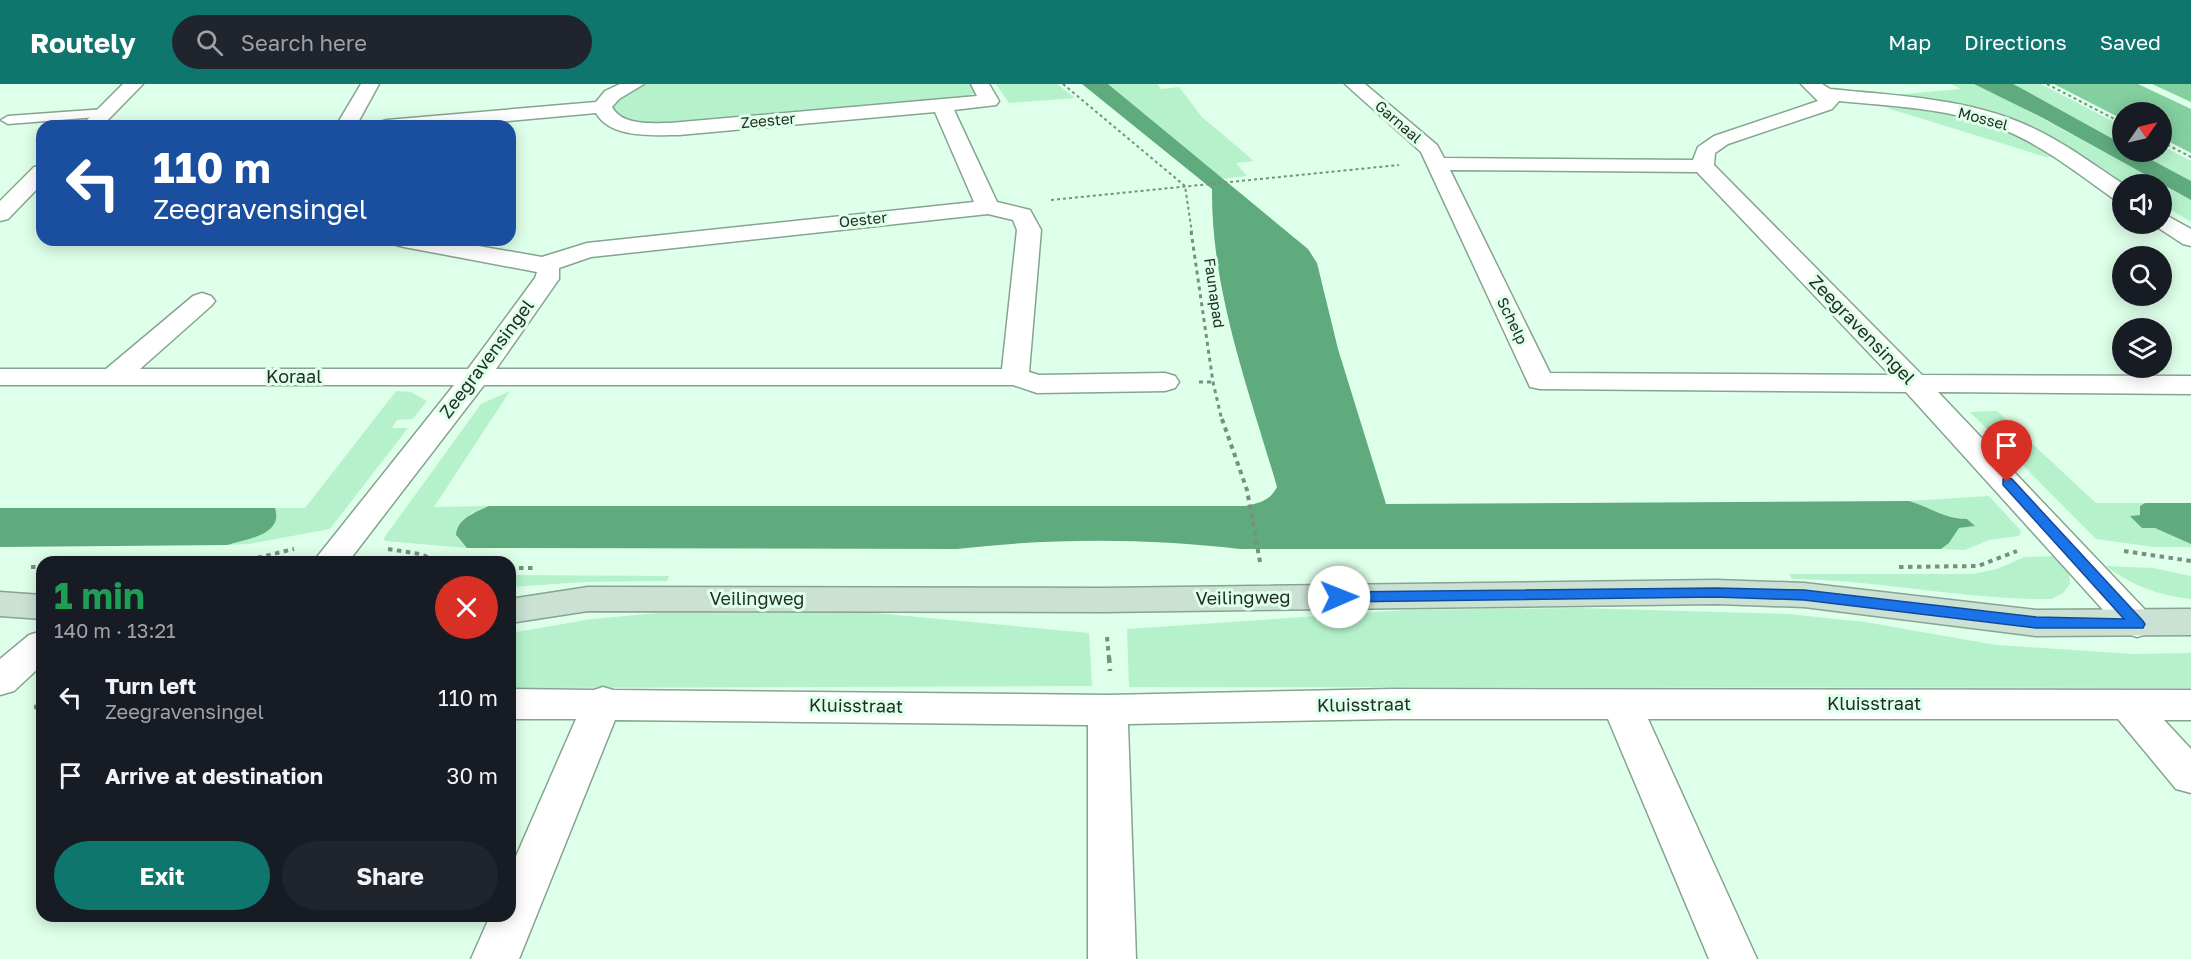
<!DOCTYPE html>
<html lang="en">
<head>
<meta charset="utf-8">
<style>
	body { margin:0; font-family:"Golos Text",sans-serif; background:#20242c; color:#f1f3f6; height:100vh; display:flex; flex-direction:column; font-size:22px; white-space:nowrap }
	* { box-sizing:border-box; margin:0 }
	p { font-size:20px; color:#9ea1a6 }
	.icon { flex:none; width:33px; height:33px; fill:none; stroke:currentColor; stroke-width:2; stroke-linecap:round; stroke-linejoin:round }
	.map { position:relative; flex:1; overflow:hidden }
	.drawer { position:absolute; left:36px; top:472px; width:480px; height:366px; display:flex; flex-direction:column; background:#171b24; border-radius:18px; box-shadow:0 3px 15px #0003 }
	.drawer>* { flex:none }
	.guide { position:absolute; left:36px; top:36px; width:480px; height:126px; border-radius:18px; box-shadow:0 3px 15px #0003; background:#1a4fa0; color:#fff; overflow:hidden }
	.needle { width:39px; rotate:56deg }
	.tools { position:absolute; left:2112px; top:18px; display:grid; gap:12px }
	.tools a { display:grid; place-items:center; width:60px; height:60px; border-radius:50%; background:#171b24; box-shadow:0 3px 15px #0003; font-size:30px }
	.pin { position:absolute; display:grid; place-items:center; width:51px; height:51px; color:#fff; margin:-62px -26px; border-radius:50% 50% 50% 0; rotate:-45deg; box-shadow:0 0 6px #0007 }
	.pin .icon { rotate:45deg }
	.me { position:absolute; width:66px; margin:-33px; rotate:89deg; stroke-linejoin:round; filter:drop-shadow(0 0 4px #0008) }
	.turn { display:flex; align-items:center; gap:21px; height:126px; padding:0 18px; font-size:27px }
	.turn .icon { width:78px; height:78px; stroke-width:2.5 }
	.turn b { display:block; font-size:42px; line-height:51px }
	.round { display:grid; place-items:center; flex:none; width:63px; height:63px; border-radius:32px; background:#20242c }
	.summary { display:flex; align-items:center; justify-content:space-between; height:102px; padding:0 18px }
	h1 { font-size:36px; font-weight:700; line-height:45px; color:#1e9e55 }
	.cta { display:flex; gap:12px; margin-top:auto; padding:12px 18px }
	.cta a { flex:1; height:69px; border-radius:36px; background:#0f766e; color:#fff; font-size:24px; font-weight:700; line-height:69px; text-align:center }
	.cta a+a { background:#20242c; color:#f1f3f6 }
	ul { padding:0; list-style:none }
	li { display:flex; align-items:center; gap:18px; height:78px; padding:0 18px }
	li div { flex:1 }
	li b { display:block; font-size:22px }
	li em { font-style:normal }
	header { display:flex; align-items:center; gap:36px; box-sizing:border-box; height:84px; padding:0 30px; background:#0f766e; color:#fff }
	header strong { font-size:28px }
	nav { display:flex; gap:33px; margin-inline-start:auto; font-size:21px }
	.search { width:420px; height:54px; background:#20242c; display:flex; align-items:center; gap:15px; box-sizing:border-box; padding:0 21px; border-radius:33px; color:#9ea1a6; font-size:22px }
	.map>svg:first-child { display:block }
	.green { fill:#b5f2cb }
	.forest { fill:#84cfa0 }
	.water { fill:#60ab7e }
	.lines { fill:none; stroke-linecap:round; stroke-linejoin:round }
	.lane-casing { stroke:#86a491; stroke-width:3 }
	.street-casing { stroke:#86a491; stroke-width:3 }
	.secondary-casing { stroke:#86a491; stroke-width:3 }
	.path-far3 { stroke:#798f81; stroke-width:2; stroke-dasharray:3 3; stroke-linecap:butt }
	.path-far2 { stroke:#798f81; stroke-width:3; stroke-dasharray:4 4; stroke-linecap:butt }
	.path-far1 { stroke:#798f81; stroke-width:4; stroke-dasharray:4.5 4.5; stroke-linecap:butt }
	.path { stroke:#798f81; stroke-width:4.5; stroke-dasharray:6 6; stroke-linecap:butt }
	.lane { fill:#fff; fill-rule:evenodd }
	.street { fill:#fff; fill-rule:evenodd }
	.secondary { fill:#cbe1d4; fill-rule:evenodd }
	.route { fill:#1a73e8; stroke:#114b97; stroke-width:1.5 }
	.labels { text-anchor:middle; stroke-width:6; stroke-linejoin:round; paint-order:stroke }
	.far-street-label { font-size:15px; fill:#222e26; stroke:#deffe9 }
	.street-label { font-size:18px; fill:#222e26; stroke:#deffe9 }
</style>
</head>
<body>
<header>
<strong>Routely</strong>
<div class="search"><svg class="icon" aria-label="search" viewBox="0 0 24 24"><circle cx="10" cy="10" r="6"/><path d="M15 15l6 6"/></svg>Search here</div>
<nav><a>Map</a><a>Directions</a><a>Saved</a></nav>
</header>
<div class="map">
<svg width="2191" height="875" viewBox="0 0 2191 875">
	<rect width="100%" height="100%" fill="#deffe9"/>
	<!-- green -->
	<g class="green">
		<path d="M 646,0 L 972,0 L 977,8 L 957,16 L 673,42 L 631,38 L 612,27 L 612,20 Z"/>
		<path d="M 996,0 L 1057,0 L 1075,14 L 1009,19 Z"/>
		<path d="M 1108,0 L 1157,0 L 1161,5 L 1179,3 L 1202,33 L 1254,77 L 1236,79 L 1247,92 L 1222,95 Z"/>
		<path d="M 1951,0 L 1974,0 L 2015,19 L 2169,104 L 2191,116 L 2191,138 L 2162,120 L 2162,100 L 2122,100 L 2051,55 L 1881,12 L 1961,5 Z"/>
		<path d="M 2013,0 L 2041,0 L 2122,42 L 2122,60 Z"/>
		<path d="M 1891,20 L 1954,29 L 2011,46 L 2059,73 L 2046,73 L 1887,24 Z"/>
		<path d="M 2162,62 L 2191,77 L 2191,97 L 2137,68 L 2162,68 Z"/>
		<path d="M 396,307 L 411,308 L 427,317 L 413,335 L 397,336 L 392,344 L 408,344 L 330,445 L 249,460 L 227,461 C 246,455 284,451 275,424 L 305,424 Z"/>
		<path d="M 510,307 L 434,423 L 489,422 L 471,429 L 456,452 L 467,464 L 385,457 L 384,454 L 481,320 Z"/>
		<path d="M 1997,327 L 2096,419 L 2145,419 L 2140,422 L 2140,431 L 2131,432 L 2142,444 L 2155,444 L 2191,460 L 2191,463 L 2154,463 L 2096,455 L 1970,328 Z"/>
		<path d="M 1989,412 L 2021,447 L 2019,452 L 1989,456 L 1965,466 L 1941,465 L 1949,459 L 1959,444 L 1974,442 L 1967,435 C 1945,435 1930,423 1909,417 Z"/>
		<path d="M 2056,472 L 2069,489 L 2070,500 L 2063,509 L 2052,515 C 1965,516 1880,496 1792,495 L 1789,490 L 1973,490 L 1997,485 L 2025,473 Z"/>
		<path d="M 2106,482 L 2153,484 L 2191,492 L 2191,515 C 2160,512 2130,501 2106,482 Z"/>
		<path d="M 510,491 L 669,492 L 667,497 L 585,498 L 510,503 Z"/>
		<path d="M 1579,524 L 1788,530 L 1865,538 L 1996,561 L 2133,570 L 2191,569 L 2191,604 L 1129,603 L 1127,545 L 1407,526 Z"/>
		<path d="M 864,528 L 1089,549 L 1092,602 L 510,604 L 510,549 L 592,535 L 658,529 Z"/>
	</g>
	<!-- forest -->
	<g class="forest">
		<path d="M 2054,0 L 2138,0 L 2191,25 L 2191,69 L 2162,54 L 2162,28 L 2122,28 L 2122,35 Z"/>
		<path d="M 2152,0 L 2191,0 L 2191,18 Z"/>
	</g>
	<!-- water -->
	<g class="water">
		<path d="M 1082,0 L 1108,0 L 1308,165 L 1317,179 L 1338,265 L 1386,420 L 1909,417 C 1930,423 1944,435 1967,435 L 1975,442 L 1959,444 L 1949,459 L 1941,465 L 1240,465 C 1146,454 1051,454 957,465 L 467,464 L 456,451 C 457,435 475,428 489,422 L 1245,422 C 1259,419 1270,417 1277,403 C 1249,306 1211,207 1212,105 Z"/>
		<path d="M 1974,0 L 2013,0 L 2019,3 L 2122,60 L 2122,68 L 2137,68 L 2191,97 L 2191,116 L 2043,34 Z"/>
		<path d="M 2145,419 L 2191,419 L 2191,460 L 2155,444 L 2142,444 L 2130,432 L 2140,431 L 2140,422 Z"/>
		<path d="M 0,424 L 275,424 C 284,451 246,455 227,461 L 0,463 Z"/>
	</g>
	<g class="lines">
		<defs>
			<path id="lane" d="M 105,25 L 110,26 L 110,32 L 8,40 L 1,36 L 8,32 Z"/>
			<g id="street">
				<path d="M 123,0 L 143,0 L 102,42 L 81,42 Z"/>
				<path d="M 361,0 L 379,0 L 356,42 L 336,42 Z"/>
				<path d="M 620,0 L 644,0 L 619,15 L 612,23 C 622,42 652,39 670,39 L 977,12 L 971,0 L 989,0 L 999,17 L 996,21 L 954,26 L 997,118 L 1030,126 L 1041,146 L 1029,288 L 1039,291 L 1165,289 L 1175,292 L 1179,298 L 1175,304 L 1165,307 L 1037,309 L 1013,301 L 484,301 L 348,478 L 313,478 L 454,301 L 0,301 L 0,285 L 106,285 L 193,212 L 202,209 L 211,212 L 215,217 L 211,222 L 140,285 L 468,285 L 535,194 L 537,188 L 404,163 L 396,161 L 392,156 L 444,156 L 542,173 L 587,159 L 974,118 L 935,28 L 679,51 C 653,51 611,55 596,29 L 454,42 L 377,42 L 380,38 L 387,36 L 596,18 L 605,7 ZM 988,130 L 1013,136 L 1017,146 L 1002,285 L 496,285 L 559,195 L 559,184 L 591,173 Z"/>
				<path d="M 1345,0 L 1365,0 L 1437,61 L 1444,74 L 1693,76 L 1698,63 L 1714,52 L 1818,17 L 1801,0 L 1822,0 L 1830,5 C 1898,12 1970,14 2033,44 C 2065,59 2094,81 2123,100 L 2122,117 L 2114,115 C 2077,89 2040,59 1997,43 C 1947,24 1891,22 1839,17 L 1832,25 L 1728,60 L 1715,69 L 1714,81 L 1922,291 L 2191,292 L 2191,310 L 1938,308 L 2150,531 L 2155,540 L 2150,549 L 2137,553 L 2124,549 L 1906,308 L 1540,305 L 1530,303 L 1421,68 ZM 1450,86 L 1697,88 L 1890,291 L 1550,289 Z"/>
				<path d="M 42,82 L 42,100 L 8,135 L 0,137 L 0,117 L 34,83 Z"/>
				<path d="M 2162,129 L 2191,145 L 2191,162 L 2183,160 L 2154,141 L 2162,140 Z"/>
				<path d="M 42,547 L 42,581 L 14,607 L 0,611 L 0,575 L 29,551 Z"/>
				<path d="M 603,603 L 613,606 L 1108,611 L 1392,605 L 2191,606 L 2191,636 L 2164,636 L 2191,665 L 2191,709 L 2176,705 L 2118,635 L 1648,635 L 1757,875 L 1709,875 L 1608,635 L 1392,635 L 1128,640 L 1136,875 L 1088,875 L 1088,641 L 615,636 L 519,875 L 471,875 L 490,832 L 510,832 L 510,786 L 576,635 L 510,635 L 510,605 L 594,606 Z"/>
			</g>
			<g id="secondary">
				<path d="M 1716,496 L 1804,499 L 2036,526 L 2191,525 L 2191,551 L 2036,552 L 1804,523 L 1716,520 L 1104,528 L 588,527 L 510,539 L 510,515 L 588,503 L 1104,504 Z"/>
				<path d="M 0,508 L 42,511 L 42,535 L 0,532 Z"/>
			</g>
		</defs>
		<!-- lane casing -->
		<use href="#lane" class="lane-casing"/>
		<!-- street casing -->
		<use href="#street" class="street-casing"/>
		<!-- secondary casing -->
		<use href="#secondary" class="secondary-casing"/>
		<!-- path-far3 -->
		<g class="path-far3">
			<path d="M 1063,0 L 1185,102 L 1192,149"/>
			<path d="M 2047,0 L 2122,39"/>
			<path d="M 2162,58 L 2191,73"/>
			<path d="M 1051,116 L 1399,81"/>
		</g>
		<!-- path-far2 -->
		<g class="path-far2">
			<path d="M 1191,147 L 1213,298 L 1222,337"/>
			<path d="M 1199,298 L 1213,298"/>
		</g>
		<!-- path-far1 -->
		<g class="path-far1">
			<path d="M 1222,335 L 1247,406 L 1260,478"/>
			<path d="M 388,465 L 420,470 L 439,478"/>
			<path d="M 2124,467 L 2191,477"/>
			<path d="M 240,478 L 294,465"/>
			<path d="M 31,483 L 42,483"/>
			<path d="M 1899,483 L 1978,482 L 2017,467"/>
			<path d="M 510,484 L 535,484"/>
			<path d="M 1107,553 L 1109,574"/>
		</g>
		<!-- path -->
		<g class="path">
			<path d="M 1109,573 L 1110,587"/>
			<path d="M 34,623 L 42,623"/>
		</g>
		<!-- lane -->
		<use href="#lane" class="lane"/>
		<!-- street -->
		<use href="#street" class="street"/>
		<!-- secondary -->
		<use href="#secondary" class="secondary"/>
	</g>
	<!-- route -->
	<path class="route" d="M 2007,394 L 2012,395 L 2143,537 L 2145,540 L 2143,544 L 2036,544 L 1804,516 L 1716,513 L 1339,518 L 1332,513 L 1339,508 L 1716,504 L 1804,506 L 2036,533 L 2124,535 L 2003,401 L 2003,395 Z"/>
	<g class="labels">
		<!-- far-street labels -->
		<g class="far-street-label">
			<text transform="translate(1983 35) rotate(15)" y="5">Mossel</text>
			<text transform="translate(768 37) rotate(-5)" y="5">Zeester</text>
			<text transform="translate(1398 38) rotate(41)" y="5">Garnaal</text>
			<text transform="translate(863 136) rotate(-6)" y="5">Oester</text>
			<text transform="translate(1214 209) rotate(82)" y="5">Faunapad</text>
			<text transform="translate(1512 237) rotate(64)" y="5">Schelp</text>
		</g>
		<!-- street labels -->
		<g class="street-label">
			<text transform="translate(1862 246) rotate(46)" y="6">Zeegravensingel</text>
			<text transform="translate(487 275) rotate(-53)" y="6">Zeegravensingel</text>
			<text x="294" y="299">Koraal</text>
			<text transform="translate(1243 514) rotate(-1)" y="6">Veilingweg</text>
			<text x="757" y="521">Veilingweg</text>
			<text x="1874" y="626">Kluisstraat</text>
			<text transform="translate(1364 621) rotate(-1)" y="6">Kluisstraat</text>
			<text transform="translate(856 622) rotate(1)" y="6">Kluisstraat</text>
		</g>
	</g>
</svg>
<div class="tools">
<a><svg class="needle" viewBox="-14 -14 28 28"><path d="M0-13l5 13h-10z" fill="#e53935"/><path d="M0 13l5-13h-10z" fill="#9ea1a6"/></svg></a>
<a><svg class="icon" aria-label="sound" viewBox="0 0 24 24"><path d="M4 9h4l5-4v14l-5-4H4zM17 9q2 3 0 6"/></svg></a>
<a><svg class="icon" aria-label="search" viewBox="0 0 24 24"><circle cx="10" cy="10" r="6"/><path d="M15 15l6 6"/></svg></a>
<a><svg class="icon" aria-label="layers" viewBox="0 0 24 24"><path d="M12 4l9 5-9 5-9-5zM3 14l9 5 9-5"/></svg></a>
</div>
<div class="pin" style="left:2007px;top:398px;background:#d93025"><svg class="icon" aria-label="arrive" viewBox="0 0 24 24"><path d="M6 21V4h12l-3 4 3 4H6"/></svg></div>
<svg class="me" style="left:1339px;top:513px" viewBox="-20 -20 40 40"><circle r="19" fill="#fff"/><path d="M0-13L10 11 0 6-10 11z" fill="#1a73e8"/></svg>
<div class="guide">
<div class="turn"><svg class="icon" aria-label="left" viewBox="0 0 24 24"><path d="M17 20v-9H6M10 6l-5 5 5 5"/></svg><div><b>110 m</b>Zeegravensingel</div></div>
</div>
<section class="drawer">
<div class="summary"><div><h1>1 min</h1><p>140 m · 13:21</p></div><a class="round" style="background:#d93025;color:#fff"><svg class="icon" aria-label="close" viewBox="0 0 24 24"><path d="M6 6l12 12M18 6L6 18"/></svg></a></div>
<ul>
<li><svg class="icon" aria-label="left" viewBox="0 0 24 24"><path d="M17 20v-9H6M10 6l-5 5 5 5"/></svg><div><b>Turn left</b><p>Zeegravensingel</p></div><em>110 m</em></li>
<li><svg class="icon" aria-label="arrive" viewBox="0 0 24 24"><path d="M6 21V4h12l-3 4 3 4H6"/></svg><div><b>Arrive at destination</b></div><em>30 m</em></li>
</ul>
<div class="cta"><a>Exit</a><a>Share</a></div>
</section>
</div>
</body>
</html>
